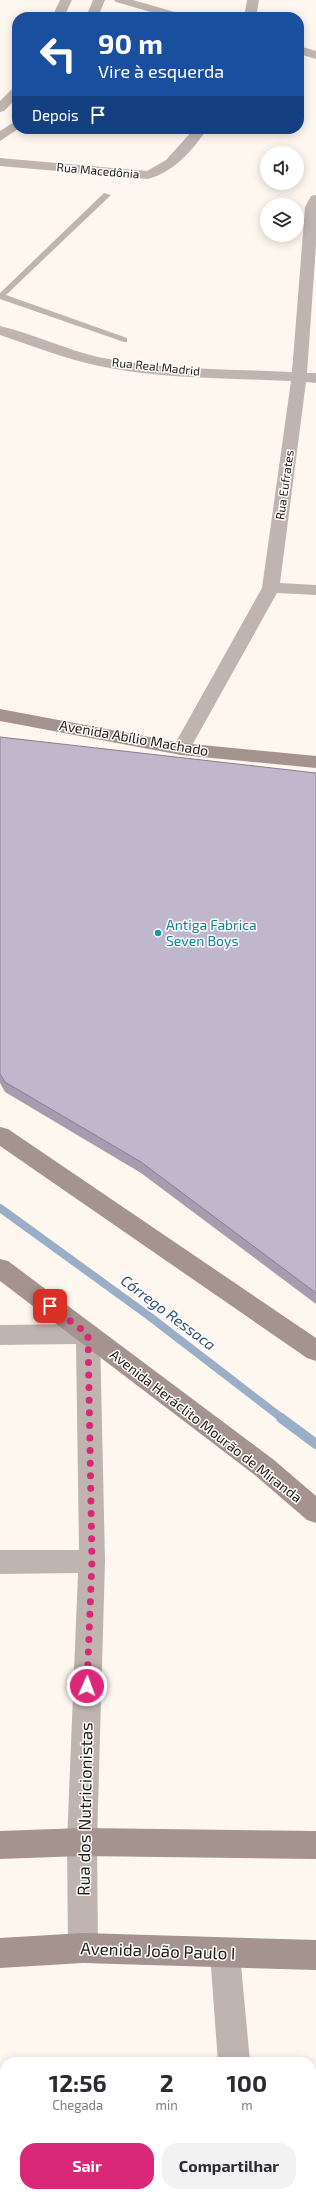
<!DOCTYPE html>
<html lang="pt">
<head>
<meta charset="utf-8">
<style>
	body { margin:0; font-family:"Exo 2",sans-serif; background:#f2f2f3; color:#2b2b33; height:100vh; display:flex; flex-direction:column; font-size:15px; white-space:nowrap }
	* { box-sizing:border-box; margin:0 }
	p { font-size:13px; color:#7c7c81 }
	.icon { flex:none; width:22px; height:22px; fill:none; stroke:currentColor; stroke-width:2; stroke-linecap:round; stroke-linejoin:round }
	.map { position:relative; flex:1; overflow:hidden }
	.sheet { position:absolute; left:0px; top:2057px; width:316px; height:140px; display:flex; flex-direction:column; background:#fff; border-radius:16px 16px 0 0; box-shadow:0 2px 10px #0003 }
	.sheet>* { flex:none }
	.hud { position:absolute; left:12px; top:12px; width:292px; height:122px; border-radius:16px; box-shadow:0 2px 10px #0003; background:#1a4fa0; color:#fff; overflow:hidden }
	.fabs { position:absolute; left:260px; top:146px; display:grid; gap:8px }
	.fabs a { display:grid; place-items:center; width:44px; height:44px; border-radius:50%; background:#fff; box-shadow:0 2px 10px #0003; font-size:20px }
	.pin { position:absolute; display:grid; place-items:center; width:34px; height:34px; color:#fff; margin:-17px; border-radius:8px; box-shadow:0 2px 6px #0006 }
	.me { position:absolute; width:44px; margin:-22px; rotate:2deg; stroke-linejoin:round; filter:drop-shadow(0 0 3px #0008) }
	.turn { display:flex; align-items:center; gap:14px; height:84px; padding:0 20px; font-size:18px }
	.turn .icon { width:52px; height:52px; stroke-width:2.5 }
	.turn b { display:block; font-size:28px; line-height:34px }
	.then { display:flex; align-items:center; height:38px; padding:0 20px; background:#0003; gap:8px; font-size:15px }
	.eta { display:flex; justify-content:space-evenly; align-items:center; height:68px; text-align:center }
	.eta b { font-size:24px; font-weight:700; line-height:28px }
	.action { display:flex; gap:8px; margin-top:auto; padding:8px 20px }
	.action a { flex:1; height:46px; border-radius:16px; background:#db2777; color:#fff; font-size:16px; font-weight:700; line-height:46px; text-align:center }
	.action a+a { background:#f2f2f3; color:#2b2b33 }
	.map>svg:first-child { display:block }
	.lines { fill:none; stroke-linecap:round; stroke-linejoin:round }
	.stream-far1 { stroke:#9aaec7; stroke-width:8 }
	.stream { stroke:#9aaec7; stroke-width:10 }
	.service { fill:#c0b4b1; fill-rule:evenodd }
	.minor { fill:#c0b4b1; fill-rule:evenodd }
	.tertiary { fill:#c0b4b1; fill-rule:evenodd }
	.secondary { fill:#a4938e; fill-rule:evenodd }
	.wall { fill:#a59daf }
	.building { fill:#c0b7cc; stroke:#86808f }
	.route { stroke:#db2777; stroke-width:7; stroke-dasharray:0 12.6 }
	.culture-dot { fill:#0f9aa8; stroke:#fff; stroke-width:1.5 }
	.labels { text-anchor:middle; stroke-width:3; stroke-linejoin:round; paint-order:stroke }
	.far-street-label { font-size:12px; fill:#1e1811; stroke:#fff }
	.street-label { font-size:14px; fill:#1e1811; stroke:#fff }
	.culture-label { font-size:14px; fill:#0d838f; stroke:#fff; text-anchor:start }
	.water-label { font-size:15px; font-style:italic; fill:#2f4e73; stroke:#fff }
	.near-street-label { font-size:17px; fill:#1e1811; stroke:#fff }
</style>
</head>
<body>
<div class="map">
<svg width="316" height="2197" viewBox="0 0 316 2197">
	<rect width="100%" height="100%" fill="#fef7ef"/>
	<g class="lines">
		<!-- stream-far1 -->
		<path class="stream-far1" d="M 0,1208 L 149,1316 L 283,1419"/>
		<!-- stream -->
		<path class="stream" d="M 281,1418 L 316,1444"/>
		<!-- service -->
		<path class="service" d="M 104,193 L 111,195 L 6,295 L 127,338 L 127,342 L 124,342 L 0,299 L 0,293 Z"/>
		<!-- minor -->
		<g class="minor">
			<path d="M 114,0 L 133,0 L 185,15 L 187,17 L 168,17 L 116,2 Z"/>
			<path d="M 247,0 L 259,0 L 256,17 L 244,17 Z"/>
			<path d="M 299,46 L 316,51 L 316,59 L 299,54 Z"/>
			<path d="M 194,129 L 207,129 C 193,150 174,172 148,179 L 0,166 L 0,158 L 147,171 L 166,160 Z"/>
			<path d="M 316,195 L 316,245 L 307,373 L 316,373 L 316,383 L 306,382 L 280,583 L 316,585 L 316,595 L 277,593 L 190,749 L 188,753 L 181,755 L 174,753 L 172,749 L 262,588 L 291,381 C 227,378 161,379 99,366 C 65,359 33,346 0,335 L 0,326 C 33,334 65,349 98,357 C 161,370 228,369 292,372 L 305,207 L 311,196 Z"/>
			<path d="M 88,1324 L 97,1327 L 100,1334 L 105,1561 L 97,1842 L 98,1948 L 94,1959 L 83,1963 L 72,1959 L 68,1948 L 67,1842 L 78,1573 L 0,1574 L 0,1550 L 79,1550 L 76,1344 L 0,1345 L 0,1325 Z"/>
			<path d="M 225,1939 L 236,1943 L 240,1954 L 250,2062 L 218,2062 L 210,1954 L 214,1943 Z"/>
			<rect x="228" y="2192" width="32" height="5"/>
		</g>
		<!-- tertiary -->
		<g class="tertiary">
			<path d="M 60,0 L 72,0 L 64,17 L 52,17 Z"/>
			<path d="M 93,0 L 105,0 L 98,17 L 86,17 Z"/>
			<path d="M 17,87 L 17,98 L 4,111 L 0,112 L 0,101 L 13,88 Z"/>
			<path d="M 17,120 L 18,129 L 0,141 L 0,131 Z"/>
		</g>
		<!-- secondary -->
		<g class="secondary">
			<path d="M 0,709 L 181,743 L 316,756 L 316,768 L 181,755 L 0,721 Z"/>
			<path d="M 0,1127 L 8,1129 L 316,1338 L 316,1361 L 307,1358 L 0,1146 Z"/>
			<path d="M 0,1259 L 8,1261 L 274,1460 L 316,1496 L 316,1523 L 307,1520 L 256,1476 L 0,1281 Z"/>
			<path d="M 82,1828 L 316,1831 L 316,1859 L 82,1856 L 0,1859 L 0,1831 Z"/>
			<path d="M 83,1933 L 316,1940 L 316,1970 L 83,1963 L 0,1968 L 0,1938 Z"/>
		</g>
	</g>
	<!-- wall -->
	<path class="wall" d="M 0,737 L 316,773 L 316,1304 L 141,1173 L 5,1092 L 0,1083 Z"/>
	<!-- building -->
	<path class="building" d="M 0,737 L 316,773 L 316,1293 L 141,1162 L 5,1082 L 0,1074 Z"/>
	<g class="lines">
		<!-- route -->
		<path class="route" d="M 50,1306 L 88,1334 L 92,1561 L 87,1686"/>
	</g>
	<!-- markers -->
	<circle class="culture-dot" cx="158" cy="933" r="4"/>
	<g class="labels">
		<!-- far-street labels -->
		<g class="far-street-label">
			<text transform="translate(98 171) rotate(5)" y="4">Rua Macedônia</text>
			<text transform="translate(156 367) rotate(6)" y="4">Rua Real Madrid</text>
			<text transform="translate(285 485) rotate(-82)" y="4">Rua Eufrates</text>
		</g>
		<!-- street labels -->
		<g class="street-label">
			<text transform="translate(134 738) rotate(10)" y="5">Avenida Abílio Machado</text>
			<text transform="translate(206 1426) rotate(38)" y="5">Avenida Heráclito Mourão de Miranda</text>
		</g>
		<!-- culture labels -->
		<g class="culture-label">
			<text x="166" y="930">Antiga Fabrica<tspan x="166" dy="16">Seven Boys</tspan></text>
		</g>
		<!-- water labels -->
		<g class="water-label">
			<text transform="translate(168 1313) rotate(37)" y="5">Córrego Ressaca</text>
		</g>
		<!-- near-street labels -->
		<g class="near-street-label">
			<text transform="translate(85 1809) rotate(-89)" y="6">Rua dos Nutricionistas</text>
			<text transform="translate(158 1951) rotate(2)" y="6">Avenida João Paulo I</text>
		</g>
	</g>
</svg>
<div class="fabs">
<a><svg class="icon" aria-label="sound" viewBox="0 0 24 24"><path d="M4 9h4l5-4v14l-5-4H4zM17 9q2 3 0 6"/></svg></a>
<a><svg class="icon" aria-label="layers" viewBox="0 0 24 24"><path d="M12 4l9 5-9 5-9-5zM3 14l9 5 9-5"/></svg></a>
</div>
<div class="pin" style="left:50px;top:1306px;background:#d93025"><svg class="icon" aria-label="arrive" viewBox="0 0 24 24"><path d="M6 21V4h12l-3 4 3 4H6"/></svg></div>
<svg class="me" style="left:87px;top:1686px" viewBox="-20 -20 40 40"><circle r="17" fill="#db2777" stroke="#fff" stroke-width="3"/><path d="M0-11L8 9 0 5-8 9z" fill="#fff"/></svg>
<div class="hud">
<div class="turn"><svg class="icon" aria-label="left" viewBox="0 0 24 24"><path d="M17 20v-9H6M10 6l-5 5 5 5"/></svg><div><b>90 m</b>Vire à esquerda</div></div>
<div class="then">Depois<svg class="icon" aria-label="arrive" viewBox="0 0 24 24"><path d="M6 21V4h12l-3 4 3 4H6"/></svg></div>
</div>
<section class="sheet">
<div class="eta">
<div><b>12:56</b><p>Chegada</p></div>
<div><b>2</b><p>min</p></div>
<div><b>100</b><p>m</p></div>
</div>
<div class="action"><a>Sair</a><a>Compartilhar</a></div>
</section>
</div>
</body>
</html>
